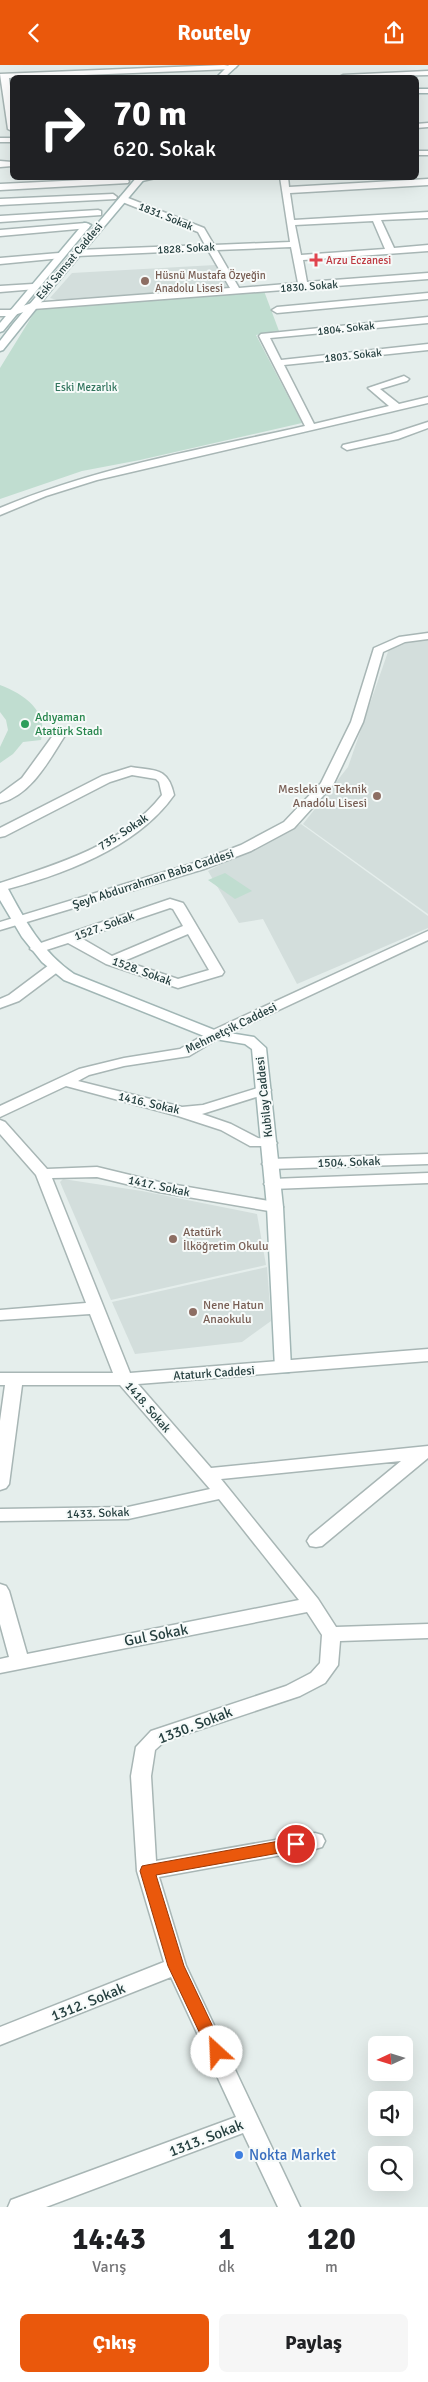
<!DOCTYPE html>
<html lang="tr">
<head>
<meta charset="utf-8">
<style>
	body { margin:0; font-family:Signika,sans-serif; background:#f6f6f6; color:#202124; height:100vh; display:flex; flex-direction:column; font-size:19px; white-space:nowrap }
	* { box-sizing:border-box; margin:0 }
	p { font-size:16px; color:#757577 }
	.icon { flex:none; width:28px; height:28px; fill:none; stroke:currentColor; stroke-width:2; stroke-linecap:round; stroke-linejoin:round }
	.map { position:relative; height:2142px; overflow:hidden }
	.panel { display:flex; flex-direction:column; background:#fff; flex:1 }
	.panel>* { flex:none }
	.banner { position:absolute; left:10px; top:10px; width:409px; height:105px; border-radius:8px; box-shadow:0 5px 20px #0002; background:#202124; color:#fff; overflow:hidden }
	.needle { width:32px; rotate:266deg }
	.tools { position:absolute; left:368px; top:1971px; display:grid; gap:10px }
	.tools a { display:grid; place-items:center; width:45px; height:45px; border-radius:8px; background:#fff; box-shadow:0 5px 20px #0002; font-size:25px }
	.pin { position:absolute; display:grid; place-items:center; width:42px; height:42px; color:#fff; margin:-21px; border:2px solid #fff; border-radius:50%; box-shadow:0 1px 5px #0007 }
	.me { position:absolute; width:55px; margin:-28px; rotate:335deg; stroke-linejoin:round; filter:drop-shadow(0 0 4px #0008) }
	.turn { display:flex; align-items:center; gap:18px; height:105px; padding:0 20px; font-size:22px }
	.turn .icon { width:65px; height:65px; stroke-width:2.5 }
	.turn b { display:block; font-size:35px; line-height:42px }
	.eta { display:flex; justify-content:space-evenly; align-items:center; height:85px; text-align:center }
	.eta b { font-size:30px; font-weight:800; line-height:35px }
	.action { display:flex; gap:10px; margin-top:auto; padding:10px 20px }
	.action a { flex:1; height:58px; border-radius:8px; background:#ea580c; color:#fff; font-size:20px; font-weight:800; line-height:58px; text-align:center }
	.action a+a { background:#f6f6f6; color:#202124 }
	header { display:flex; justify-content:space-between; align-items:center; height:65px; padding:0 20px; background:#ea580c; color:#fff; font-size:22px; font-weight:800 }
	.map>svg:first-child { display:block }
	.built { fill:#d3dedc }
	.green { fill:#c0ddd0 }
	.lines { fill:none; stroke-linecap:round; stroke-linejoin:round }
	.street-casing { stroke:#a8b6b5; stroke-width:3 }
	.secondary-casing { stroke:#a1b6b5; stroke-width:3 }
	.street { fill:#fff; fill-rule:evenodd }
	.secondary { fill:#fff; fill-rule:evenodd }
	.route { fill:#ea580c; stroke:#983908 }
	.health-dot { fill:#e0444e; stroke:#f6faf9; stroke-width:2 }
	.education-dot { fill:#8d6e63; stroke:#f6faf9; stroke-width:2 }
	.leisure-dot { fill:#2e9e5b; stroke:#f6faf9; stroke-width:2 }
	.shop-dot { fill:#3f7fe0; stroke:#f6faf9; stroke-width:2 }
	.labels { text-anchor:middle; stroke-width:4; stroke-linejoin:round; paint-order:stroke }
	.far-street-label { font-size:11px; fill:#253f3f; stroke:#f6faf9 }
	.far-health-label { font-size:11px; fill:#be3a42; stroke:#f6faf9; text-anchor:start }
	.far-education-label { font-size:11px; fill:#785e54; stroke:#f6faf9; text-anchor:start }
	.far-park-label { font-size:11px; fill:#31745d; stroke:#f6faf9 }
	.leisure-label { font-size:12px; fill:#27864d; stroke:#f6faf9; text-anchor:start }
	.education-label { font-size:12px; fill:#785e54; stroke:#f6faf9; text-anchor:start }
	.street-label { font-size:12px; fill:#253f3f; stroke:#f6faf9 }
	.near-street-label { font-size:15px; fill:#253f3f; stroke:#f6faf9 }
	.near-shop-label { font-size:15px; fill:#366cbe; stroke:#f6faf9; text-anchor:start }
</style>
</head>
<body>
<header><svg class="icon" aria-label="back" viewBox="0 0 24 24"><path d="M15 5l-7 7 7 7"/></svg>Routely<svg class="icon" aria-label="share" viewBox="0 0 24 24"><path d="M12 15V3M7 8l5-5 5 5M5 13v7h14v-7"/></svg></header>
<div class="map">
<svg width="428" height="2142" viewBox="0 0 428 2142">
	<rect width="100%" height="100%" fill="#e5eeec"/>
	<!-- built -->
	<g class="built">
		<path d="M 215,200 L 228,223 L 57,235 L 50,233 L 72,208 Z"/>
		<path d="M 428,574 L 428,849 L 303,759 L 348,702 L 390,581 Z"/>
		<path d="M 301,759 L 428,851 L 428,863 L 297,919 L 263,854 L 239,858 L 208,806 Z"/>
		<path d="M 63,1114 L 142,1126 L 257,1149 L 266,1200 L 111,1235 L 60,1117 Z"/>
		<path d="M 267,1202 L 271,1256 L 242,1277 L 135,1289 L 112,1237 Z"/>
	</g>
	<!-- green -->
	<g class="green">
		<path d="M 264,226 L 279,266 L 256,270 L 302,358 L 140,395 L 82,406 L 0,434 L 0,303 L 37,243 Z"/>
		<path d="M 0,620 C 24,629 49,646 41,675 L 23,677 L 13,689 L 0,698 L 0,682 L 8,665 L 6,655 L 0,647 Z"/>
		<path d="M 225,808 L 252,826 L 235,834 L 208,815 Z"/>
	</g>
	<g class="lines">
		<defs>
			<g id="street">
				<path d="M 224,0 L 236,2 L 232,4 L 9,13 L 12,38 L 12,66 L 8,64 L 0,9 Z"/>
				<path d="M 428,6 L 428,10 L 339,12 L 343,10 Z"/>
				<path d="M 428,58 L 428,62 L 416,63 L 416,59 Z"/>
				<rect x="0" y="73" width="12" height="4"/>
				<rect x="416" y="86" width="12" height="4"/>
				<path d="M 0,96 L 12,97 L 12,101 L 0,102 Z"/>
				<path d="M 160,112 L 142,116 L 138,113 L 138,112 Z"/>
				<path d="M 280,112 L 288,112 L 289,122 L 428,114 L 428,120 L 290,128 L 294,155 L 428,147 L 428,153 L 381,155 L 394,183 L 428,180 L 428,186 L 303,195 L 307,217 L 428,208 L 428,214 L 33,244 L 11,251 L 0,251 L 0,245 L 10,245 L 32,238 L 230,223 L 208,185 L 77,191 L 73,188 L 77,185 L 205,180 L 198,167 L 120,136 L 120,132 L 123,131 L 204,163 L 214,180 L 290,177 ZM 373,156 L 385,184 L 301,190 L 295,160 ZM 291,182 L 298,218 L 239,223 L 217,185 Z"/>
				<path d="M 125,113 L 129,116 L 128,118 L 0,125 L 0,119 Z"/>
				<path d="M 113,129 L 117,132 L 116,134 L 0,140 L 0,134 Z"/>
				<path d="M 98,145 L 101,146 L 101,150 L 0,157 L 0,151 Z"/>
				<path d="M 86,158 L 89,159 L 89,163 L 0,171 L 0,165 Z"/>
				<path d="M 59,188 L 62,189 L 62,193 L 0,199 L 0,193 Z"/>
				<path d="M 33,219 L 36,220 L 36,224 L 0,227 L 0,221 Z"/>
				<path d="M 428,228 L 428,234 L 277,248 L 272,245 L 277,242 Z"/>
				<path d="M 428,252 L 428,258 L 270,273 L 281,295 L 428,279 L 428,285 L 284,300 L 314,359 L 389,341 L 368,323 L 404,311 L 409,314 L 407,316 L 380,324 L 399,339 L 428,332 L 428,338 L 97,415 L 46,431 L 0,450 L 0,443 C 97,402 203,384 305,361 L 259,271 L 261,269 Z"/>
				<path d="M 428,357 L 428,363 L 398,374 L 347,385 L 342,382 L 343,380 L 391,369 Z"/>
				<path d="M 428,568 L 428,574 L 405,577 L 383,587 L 363,657 L 333,720 L 294,763 L 251,786 L 204,804 L 0,865 L 0,857 L 194,798 L 241,780 L 284,757 L 321,718 L 351,657 L 374,583 L 399,572 Z"/>
				<path d="M 58,668 L 64,672 C 48,697 31,730 0,738 L 0,729 L 22,713 L 54,669 Z"/>
				<path d="M 131,702 C 155,706 168,702 174,730 C 137,783 60,811 0,826 L 0,818 C 58,799 123,780 162,730 L 159,717 L 156,714 L 132,710 L 110,717 L 5,771 L 0,772 L 0,763 L 102,711 Z"/>
				<path d="M 170,834 L 183,838 L 185,841 L 224,907 L 222,910 L 178,923 L 106,899 L 68,878 L 37,888 L 30,884 L 32,881 ZM 170,843 L 173,844 L 183,861 L 112,891 L 81,873 ZM 188,869 L 209,905 L 178,914 L 124,896 Z"/>
				<path d="M 428,866 L 428,875 L 219,973 L 189,991 L 124,1001 L 89,1010 L 78,1016 L 182,1042 L 203,1040 L 264,1021 L 269,1022 L 271,1025 L 269,1028 L 202,1049 L 231,1059 L 258,1073 L 274,1075 L 277,1078 L 274,1081 L 250,1081 L 221,1065 L 178,1051 L 66,1021 L 0,1052 L 0,1041 L 79,1004 L 124,993 L 180,984 L 209,967 Z"/>
				<path d="M 54,899 L 59,900 L 61,903 L 59,906 L 19,936 L 0,943 L 0,934 L 9,930 L 49,900 Z"/>
				<path d="M 0,1055 L 5,1057 L 47,1104 L 97,1102 L 159,1117 L 275,1137 L 280,1139 L 283,1142 L 280,1145 L 275,1147 L 159,1127 L 97,1112 L 52,1113 L 130,1308 L 428,1284 L 428,1296 L 138,1319 L 211,1403 L 428,1381 L 428,1393 L 322,1481 L 316,1482 L 310,1481 L 307,1476 L 310,1471 L 401,1396 L 221,1414 L 318,1534 L 336,1562 L 428,1559 L 428,1573 L 340,1576 L 338,1600 L 325,1618 L 300,1631 L 165,1676 L 155,1685 L 151,1711 L 156,1796 L 315,1768 L 322,1770 L 325,1776 L 322,1782 L 315,1784 L 159,1812 L 186,1901 L 300,2142 L 278,2142 L 243,2068 L 46,2142 L 8,2142 L 11,2135 L 236,2052 L 171,1912 L 0,1980 L 0,1962 L 164,1897 L 137,1806 L 131,1711 L 136,1682 L 151,1666 L 286,1621 L 311,1608 L 320,1598 L 322,1570 L 307,1547 L 0,1608 L 0,1594 L 9,1592 L 0,1559 L 0,1519 L 6,1521 L 9,1526 L 27,1589 L 299,1535 L 219,1434 L 128,1454 L 0,1456 L 0,1444 L 128,1442 L 210,1424 L 120,1320 L 22,1320 L 9,1419 L 6,1423 L 0,1425 L 0,1356 L 5,1320 L 0,1320 L 0,1308 L 113,1308 L 90,1249 L 0,1255 L 0,1245 L 86,1238 L 36,1110 L 0,1069 Z"/>
				<path d="M 428,1089 L 428,1099 L 270,1104 L 262,1099 L 270,1094 Z"/>
				<path d="M 428,1108 L 428,1118 L 272,1124 L 267,1122 L 264,1119 L 267,1116 L 272,1114 Z"/>
			</g>
			<g id="secondary">
				<path d="M 229,0 L 238,0 L 225,12 L 217,12 Z"/>
				<rect x="416" y="24" width="12" height="4"/>
				<path d="M 137,112 L 146,112 L 55,220 L 3,285 L 0,286 L 0,276 L 13,259 Z"/>
				<path d="M 84,158 L 91,160 L 3,266 L 0,267 L 0,258 Z"/>
				<path d="M 0,818 L 7,822 C 25,856 42,887 74,909 L 217,966 L 254,972 L 266,983 L 283,1142 L 291,1303 L 289,1307 L 277,1307 L 275,1303 L 267,1142 L 252,984 L 245,979 L 209,973 L 64,915 L 42,897 L 22,872 L 0,835 Z"/>
			</g>
		</defs>
		<!-- street casing -->
		<use href="#street" class="street-casing"/>
		<!-- secondary casing -->
		<use href="#secondary" class="secondary-casing"/>
		<!-- street -->
		<use href="#street" class="street"/>
		<!-- secondary -->
		<use href="#secondary" class="secondary"/>
	</g>
	<!-- route -->
	<path class="route" d="M 296,1773 L 302,1775 L 304,1779 L 302,1784 L 296,1785 L 156,1810 L 184,1901 L 225,1987 L 223,1992 L 217,1994 L 211,1992 L 168,1901 L 140,1806 L 142,1801 L 147,1800 Z"/>
	<!-- markers -->
	<path class="health-dot" d="M313.5 187.5h5v5h5v5h-5v5h-5v-5h-5v-5h5z"/>
	<g class="education-dot">
		<circle cx="145" cy="216" r="5"/>
		<circle cx="377" cy="731" r="5"/>
		<circle cx="173" cy="1174" r="5"/>
		<circle cx="193" cy="1247" r="5"/>
	</g>
	<circle class="leisure-dot" cx="25" cy="659" r="5"/>
	<circle class="shop-dot" cx="239" cy="2090" r="5"/>
	<g class="labels">
		<!-- far-street labels -->
		<g class="far-street-label">
			<text transform="translate(166 151) rotate(22)" y="4">1831. Sokak</text>
			<text transform="translate(186 183) rotate(-3)" y="4">1828. Sokak</text>
			<text transform="translate(69 196) rotate(-50)" y="4">Eski Samsat Caddesi</text>
			<text transform="translate(309 221) rotate(-4)" y="4">1830. Sokak</text>
			<text transform="translate(346 263) rotate(-6)" y="4">1804. Sokak</text>
			<text transform="translate(353 290) rotate(-6)" y="4">1803. Sokak</text>
		</g>
		<!-- far-health labels -->
		<g class="far-health-label">
			<text x="326" y="199">Arzu Eczanesi</text>
		</g>
		<!-- far-education labels -->
		<g class="far-education-label">
			<text x="155" y="214">Hüsnü Mustafa Özyeğin<tspan x="155" dy="13">Anadolu Lisesi</tspan></text>
		</g>
		<!-- far-park labels -->
		<g class="far-park-label">
			<text x="86" y="326">Eski Mezarlık</text>
		</g>
		<!-- leisure labels -->
		<g class="leisure-label">
			<text x="35" y="656">Adıyaman<tspan x="35" dy="14">Atatürk Stadı</tspan></text>
		</g>
		<!-- education labels -->
		<g class="education-label">
			<text x="367" y="728" text-anchor="end">Mesleki ve Teknik<tspan x="367" dy="14">Anadolu Lisesi</tspan></text>
			<text x="183" y="1171">Atatürk<tspan x="183" dy="14">İlköğretim Okulu</tspan></text>
			<text x="203" y="1244">Nene Hatun<tspan x="203" dy="14">Anaokulu</tspan></text>
		</g>
		<!-- street labels -->
		<g class="street-label">
			<text transform="translate(123 767) rotate(-33)" y="4">735. Sokak</text>
			<text transform="translate(153 814) rotate(-18)" y="4">Şeyh Abdurrahman Baba Caddesi</text>
			<text transform="translate(104 861) rotate(-20)" y="4">1527. Sokak</text>
			<text transform="translate(142 906) rotate(20)" y="4">1528. Sokak</text>
			<text transform="translate(231 963) rotate(-26)" y="4">Mehmetçik Caddesi</text>
			<text transform="translate(264 1032) rotate(-96)" y="4">Kubilay Caddesi</text>
			<text transform="translate(149 1038) rotate(13)" y="4">1416. Sokak</text>
			<text transform="translate(349 1097) rotate(-2)" y="4">1504. Sokak</text>
			<text transform="translate(159 1121) rotate(12)" y="4">1417. Sokak</text>
			<text transform="translate(214 1308) rotate(-4)" y="4">Ataturk Caddesi</text>
			<text transform="translate(148 1342) rotate(49)" y="4">1418. Sokak</text>
			<text transform="translate(98 1448) rotate(-2)" y="4">1433. Sokak</text>
		</g>
		<!-- near-street labels -->
		<g class="near-street-label">
			<text transform="translate(156 1570) rotate(-11)" y="5">Gul Sokak</text>
			<text transform="translate(195 1660) rotate(-21)" y="5">1330. Sokak</text>
			<text transform="translate(88 1937) rotate(-22)" y="5">1312. Sokak</text>
			<text transform="translate(206 2073) rotate(-21)" y="5">1313. Sokak</text>
		</g>
		<!-- near-shop labels -->
		<g class="near-shop-label">
			<text x="249" y="2095">Nokta Market</text>
		</g>
	</g>
</svg>
<div class="tools">
<a><svg class="needle" viewBox="-14 -14 28 28"><path d="M0-13l5 13h-10z" fill="#e53935"/><path d="M0 13l5-13h-10z" fill="#757577"/></svg></a>
<a><svg class="icon" aria-label="sound" viewBox="0 0 24 24"><path d="M4 9h4l5-4v14l-5-4H4zM17 9q2 3 0 6"/></svg></a>
<a><svg class="icon" aria-label="search" viewBox="0 0 24 24"><circle cx="10" cy="10" r="6"/><path d="M15 15l6 6"/></svg></a>
</div>
<div class="pin" style="left:296px;top:1779px;background:#d93025"><svg class="icon" aria-label="arrive" viewBox="0 0 24 24"><path d="M6 21V4h12l-3 4 3 4H6"/></svg></div>
<svg class="me" style="left:217px;top:1987px" viewBox="-20 -20 40 40"><circle r="19" fill="#fff"/><path d="M0-13L10 11 0 6-10 11z" fill="#ea580c"/></svg>
<div class="banner">
<div class="turn"><svg class="icon" aria-label="right" viewBox="0 0 24 24"><path d="M7 20v-9h11M14 6l5 5-5 5"/></svg><div><b>70 m</b>620. Sokak</div></div>
</div>
</div>
<section class="panel">
<div class="eta">
<div><b>14:43</b><p>Varış</p></div>
<div><b>1</b><p>dk</p></div>
<div><b>120</b><p>m</p></div>
</div>
<div class="action"><a>Çıkış</a><a>Paylaş</a></div>
</section>
</body>
</html>
